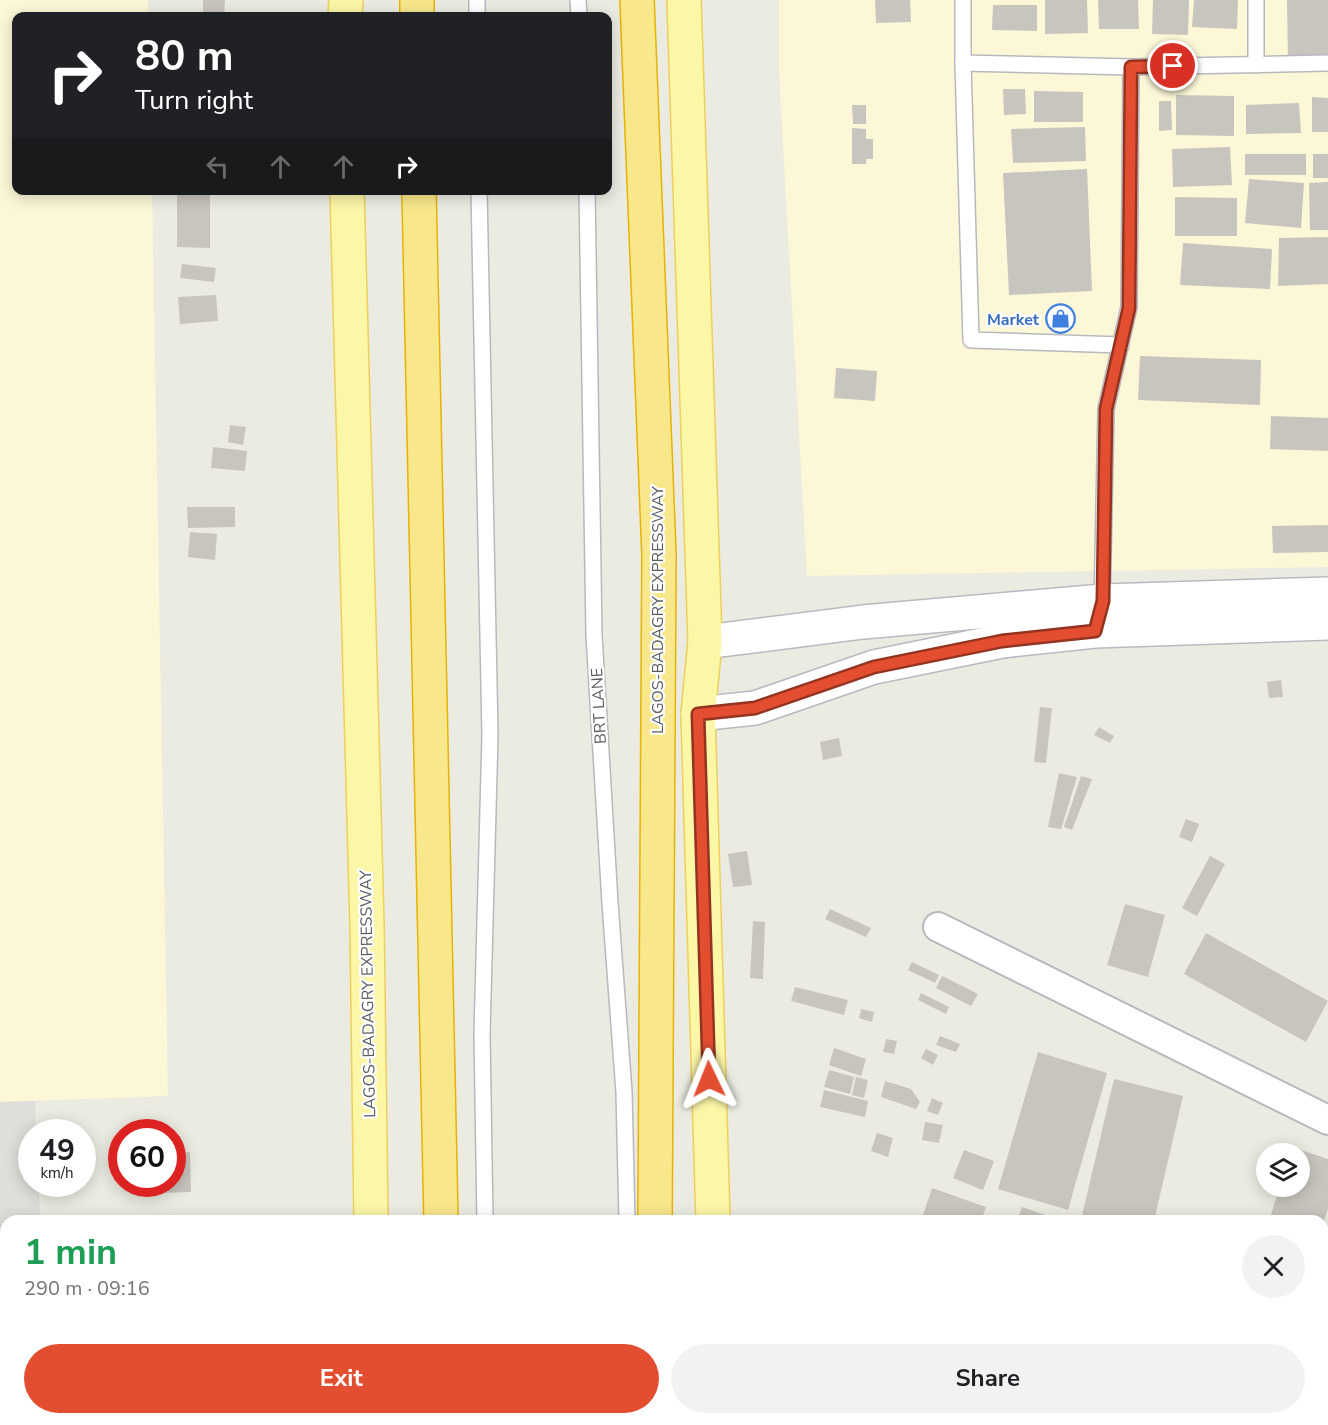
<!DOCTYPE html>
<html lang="en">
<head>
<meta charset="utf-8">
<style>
	body { margin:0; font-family:"Nunito Sans",sans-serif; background:#f2f2f2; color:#202124; height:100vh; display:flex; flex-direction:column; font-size:22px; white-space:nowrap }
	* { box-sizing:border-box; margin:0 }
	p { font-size:20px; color:#757577 }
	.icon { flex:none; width:33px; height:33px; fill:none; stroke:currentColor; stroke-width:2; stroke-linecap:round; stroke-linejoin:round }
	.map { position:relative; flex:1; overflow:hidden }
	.details { position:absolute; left:0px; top:1215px; width:1329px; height:210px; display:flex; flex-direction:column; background:#fff; border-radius:18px 18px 0 0; box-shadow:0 3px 15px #0003 }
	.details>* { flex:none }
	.top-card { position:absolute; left:12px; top:12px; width:600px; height:183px; border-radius:12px; box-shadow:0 3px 15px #0003; background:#202124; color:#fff; overflow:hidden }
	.controls { position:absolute; left:1256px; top:1143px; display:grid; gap:12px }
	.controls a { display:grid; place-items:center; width:54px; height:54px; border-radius:50%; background:#fff; box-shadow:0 3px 15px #0003; font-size:30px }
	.speed { position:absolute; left:18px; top:1119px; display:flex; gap:12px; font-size:30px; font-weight:700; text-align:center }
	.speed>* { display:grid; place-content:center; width:78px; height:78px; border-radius:50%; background:#fff; box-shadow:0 3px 15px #0003; line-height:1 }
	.speed small { font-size:15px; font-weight:400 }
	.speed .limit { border:9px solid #d22; background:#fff; color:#111 }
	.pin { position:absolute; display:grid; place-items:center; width:51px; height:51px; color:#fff; margin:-26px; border:3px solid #fff; border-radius:50%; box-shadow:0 2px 6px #0007 }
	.me { position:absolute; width:66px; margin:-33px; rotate:358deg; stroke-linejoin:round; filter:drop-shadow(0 0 4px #0008) }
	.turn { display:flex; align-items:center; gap:21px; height:126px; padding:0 24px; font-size:27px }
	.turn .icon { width:78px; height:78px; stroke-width:2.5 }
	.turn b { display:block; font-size:42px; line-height:51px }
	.lanes { display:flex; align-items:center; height:57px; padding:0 24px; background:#0003; justify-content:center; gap:30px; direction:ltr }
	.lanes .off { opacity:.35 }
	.round { display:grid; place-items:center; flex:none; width:63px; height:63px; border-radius:32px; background:#f2f2f2 }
	.headline { display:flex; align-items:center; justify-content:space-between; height:102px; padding:0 24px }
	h1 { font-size:36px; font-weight:700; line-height:45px; color:#1e9e55 }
	.action { display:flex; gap:12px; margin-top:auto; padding:12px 24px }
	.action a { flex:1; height:69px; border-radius:36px; background:#e34e31; color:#fff; font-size:24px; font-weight:700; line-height:69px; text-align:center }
	.action a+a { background:#f2f2f2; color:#202124 }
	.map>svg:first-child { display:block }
	.commercial { fill:#fcf7d7 }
	.industrial { fill:#e0ded9 }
	.building { fill:#c8c5bf }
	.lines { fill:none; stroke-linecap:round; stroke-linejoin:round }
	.lane-casing { stroke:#b7b9be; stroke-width:18 }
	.street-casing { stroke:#b7b9be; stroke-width:32 }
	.secondary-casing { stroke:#b7bac0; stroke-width:36 }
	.primary-casing { stroke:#ecd05b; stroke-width:36 }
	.highway-casing { stroke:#e6b407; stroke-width:36 }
	.lane { stroke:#fff; stroke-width:15 }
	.street { stroke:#fff; stroke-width:28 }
	.secondary { stroke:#fff; stroke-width:33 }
	.primary { stroke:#fcf6a7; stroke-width:33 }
	.highway { stroke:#f9e78c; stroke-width:33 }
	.route-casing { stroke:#943320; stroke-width:15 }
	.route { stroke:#e34e31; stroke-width:10 }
	.labels { text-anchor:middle; stroke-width:4.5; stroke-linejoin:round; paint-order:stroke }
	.shop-label { font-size:16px; font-weight:bold; fill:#366cbe; stroke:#fff; text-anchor:end }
	.street-label { font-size:16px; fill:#5a5d62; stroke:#fff }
</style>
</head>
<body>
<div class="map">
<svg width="1328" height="1425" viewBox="0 0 1328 1425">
	<rect width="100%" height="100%" fill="#ecebe1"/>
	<!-- commercial -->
	<g class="commercial">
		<path d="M 0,0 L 148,0 L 149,16 L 16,16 L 16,190 L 152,191 L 168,1096 L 0,1102 Z"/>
		<path d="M 779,0 L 1328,0 L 1328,567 L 807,576 L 779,72 Z"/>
	</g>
	<!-- industrial -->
	<path class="industrial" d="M 35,1101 L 36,1132 L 32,1132 L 32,1184 L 39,1184 L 40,1221 L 6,1221 L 6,1419 L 49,1419 L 50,1425 L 0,1425 L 0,1102 Z"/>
	<!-- building -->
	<g class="building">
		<path d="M 203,0 L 225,0 L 224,16 L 203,15 Z"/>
		<path d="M 875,0 L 910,0 L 911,22 L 876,23 Z"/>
		<path d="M 1045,0 L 1087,0 L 1088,33 L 1045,34 Z"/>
		<path d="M 1098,0 L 1138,0 L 1139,29 L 1099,29 Z"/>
		<path d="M 1153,0 L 1189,0 L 1188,35 L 1152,34 Z"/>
		<path d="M 1194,0 L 1238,0 L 1237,29 L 1192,27 Z"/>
		<path d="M 1287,0 L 1328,0 L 1328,61 L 1288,61 Z"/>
		<path d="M 993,5 L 1037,5 L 1037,31 L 992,30 Z"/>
		<path d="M 1003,89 L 1025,89 L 1026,114 L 1004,115 Z"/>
		<path d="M 1034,91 L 1083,92 L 1083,122 L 1034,122 Z"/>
		<path d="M 1176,95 L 1234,96 L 1234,136 L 1176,135 Z"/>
		<path d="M 1312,97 L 1328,98 L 1328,132 L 1312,132 Z"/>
		<path d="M 1159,101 L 1171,101 L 1172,130 L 1159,131 Z"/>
		<path d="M 1299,103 L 1301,133 L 1246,134 L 1246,105 Z"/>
		<path d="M 852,105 L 866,105 L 866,124 L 853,124 Z"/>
		<path d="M 1085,127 L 1086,161 L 1013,163 L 1011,129 Z"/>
		<path d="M 852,128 L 866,129 L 866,139 L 873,139 L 873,159 L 866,159 L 866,164 L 852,164 Z"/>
		<path d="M 1230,147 L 1232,185 L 1173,187 L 1172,149 Z"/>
		<rect x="1245" y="154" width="61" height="21"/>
		<rect x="1313" y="154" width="15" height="24"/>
		<path d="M 1087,169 L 1092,291 L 1009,295 L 1003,173 Z"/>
		<path d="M 1249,179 L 1304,183 L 1301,228 L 1245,223 Z"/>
		<path d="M 1328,182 L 1328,230 L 1310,230 L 1309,183 Z"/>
		<path d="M 177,190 L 210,190 L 210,248 L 177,247 Z"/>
		<path d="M 1175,197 L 1237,198 L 1237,236 L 1175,236 Z"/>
		<path d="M 1328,237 L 1328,284 L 1278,286 L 1279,238 Z"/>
		<path d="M 1183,243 L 1272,249 L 1270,289 L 1180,285 Z"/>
		<path d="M 182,264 L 216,268 L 214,282 L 180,278 Z"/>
		<path d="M 216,295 L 218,321 L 180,324 L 178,297 Z"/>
		<path d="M 1140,356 L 1261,360 L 1260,405 L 1138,400 Z"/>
		<path d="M 836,368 L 877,371 L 875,401 L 834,398 Z"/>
		<path d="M 1271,416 L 1328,418 L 1328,451 L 1270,449 Z"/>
		<path d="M 230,425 L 246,427 L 243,445 L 228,442 Z"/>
		<path d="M 213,447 L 247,451 L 245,471 L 211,468 Z"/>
		<path d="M 187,507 L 235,507 L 235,527 L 188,528 Z"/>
		<path d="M 1328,525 L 1328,552 L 1273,553 L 1272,526 Z"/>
		<path d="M 190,532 L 217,534 L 215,560 L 188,557 Z"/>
		<path d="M 1281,680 L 1283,697 L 1269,698 L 1267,682 Z"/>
		<path d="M 1040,707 L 1052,708 L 1046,763 L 1034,762 Z"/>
		<path d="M 1099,727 L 1114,736 L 1110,743 L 1094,735 Z"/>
		<path d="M 839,738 L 842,756 L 823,760 L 820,742 Z"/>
		<path d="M 1059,773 L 1077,777 L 1061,829 L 1048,827 Z"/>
		<path d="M 1081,776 L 1092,779 L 1072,830 L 1064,827 Z"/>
		<path d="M 1186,819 L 1199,824 L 1192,842 L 1179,837 Z"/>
		<path d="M 747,851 L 752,885 L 733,887 L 728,854 Z"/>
		<path d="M 1210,856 L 1225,864 L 1197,916 L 1182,908 Z"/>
		<path d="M 1125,904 L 1165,915 L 1148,977 L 1107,965 Z"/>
		<path d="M 830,909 L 871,928 L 866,937 L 825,919 Z"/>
		<path d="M 753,921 L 765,922 L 763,979 L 750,978 Z"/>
		<path d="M 1206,933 L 1328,1001 L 1306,1042 L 1184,974 Z"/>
		<path d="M 912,962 L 939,975 L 935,983 L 908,970 Z"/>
		<path d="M 942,976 L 978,994 L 971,1006 L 936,988 Z"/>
		<path d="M 795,987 L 848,1000 L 844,1015 L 791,1001 Z"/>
		<path d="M 921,993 L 949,1007 L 946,1014 L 918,1000 Z"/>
		<path d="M 861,1009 L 874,1012 L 872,1022 L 859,1018 Z"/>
		<path d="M 940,1036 L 960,1044 L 956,1052 L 936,1045 Z"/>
		<path d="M 886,1039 L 897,1041 L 894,1054 L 883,1052 Z"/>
		<path d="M 834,1048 L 866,1059 L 861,1076 L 829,1065 Z"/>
		<path d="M 926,1049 L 938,1055 L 933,1065 L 921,1058 Z"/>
		<path d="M 1038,1052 L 1107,1073 L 1068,1210 L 998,1189 Z"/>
		<path d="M 829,1070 L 854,1077 L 850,1094 L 824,1087 Z"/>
		<path d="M 856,1077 L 868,1080 L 864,1098 L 852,1095 Z"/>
		<path d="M 1114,1079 L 1183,1096 L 1154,1221 L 1081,1220 Z"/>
		<path d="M 885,1081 L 911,1089 L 920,1102 L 916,1109 L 881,1097 Z"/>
		<path d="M 824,1090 L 868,1101 L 865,1117 L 820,1107 Z"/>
		<path d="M 932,1098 L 943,1103 L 938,1115 L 927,1111 Z"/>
		<path d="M 925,1122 L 943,1125 L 939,1143 L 922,1140 Z"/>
		<path d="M 877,1133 L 893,1138 L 888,1157 L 871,1151 Z"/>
		<path d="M 1292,1147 L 1328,1159 L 1328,1209 L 1324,1221 L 1269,1221 L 1280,1186 L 1299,1186 L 1299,1154 L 1290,1154 Z"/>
		<path d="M 964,1150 L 994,1161 L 983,1190 L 953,1178 Z"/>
		<path d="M 190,1152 L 191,1192 L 160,1193 L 160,1184 L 172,1184 L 172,1153 Z"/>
		<path d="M 932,1188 L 986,1207 L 981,1221 L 921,1221 Z"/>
		<path d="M 1022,1207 L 1063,1221 L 1017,1221 Z"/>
		<path d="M 851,1419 L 891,1419 L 888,1425 L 864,1425 Z"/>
		<path d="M 894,1419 L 919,1419 L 933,1425 L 892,1425 Z"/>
	</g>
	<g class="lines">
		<defs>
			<g id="lane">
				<path d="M 477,0 L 477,16"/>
				<path d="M 578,0 L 579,16"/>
				<path d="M 963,0 L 963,63 L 971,340 L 1121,345"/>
				<path d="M 1256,0 L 1256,65"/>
				<path d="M 963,63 L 1131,67"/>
				<path d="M 479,190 L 490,735 L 482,1034 L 485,1221"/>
				<path d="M 587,190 L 594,635 L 610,903 L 624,1092 L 627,1221"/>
				<path d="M 1102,605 L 1106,409 L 1129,307 L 1131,67 L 1328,63"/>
				<path d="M 489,1419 L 489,1425"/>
				<path d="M 632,1419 L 633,1425"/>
			</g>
			<path id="street" d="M 938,927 L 1328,1120"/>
			<g id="secondary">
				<path d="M 705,642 L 863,622 L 1103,601 L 1328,594"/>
				<path d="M 698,714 L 755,708 L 874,667 L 1002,641 L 1095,631 L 1328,623"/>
			</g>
			<g id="primary">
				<path d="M 684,0 L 705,642 L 698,714 L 713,1221"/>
				<path d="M 345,16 L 346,0"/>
				<path d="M 347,190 L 367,925 L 371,1221"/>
				<path d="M 375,1419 L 375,1425"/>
				<path d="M 719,1419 L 719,1425"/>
			</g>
			<g id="highway">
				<path d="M 637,0 L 659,555 L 655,1221"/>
				<path d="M 417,16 L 417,0"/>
				<path d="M 419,190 L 441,1221"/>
				<path d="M 445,1419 L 445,1425"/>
				<path d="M 658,1419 L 658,1425"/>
			</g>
		</defs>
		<!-- lane casing -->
		<use href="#lane" class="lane-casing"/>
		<!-- street casing -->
		<use href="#street" class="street-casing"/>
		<!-- secondary casing -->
		<use href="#secondary" class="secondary-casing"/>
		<!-- primary casing -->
		<use href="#primary" class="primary-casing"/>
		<!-- highway casing -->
		<use href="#highway" class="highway-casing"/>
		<!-- lane -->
		<use href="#lane" class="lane"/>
		<!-- street -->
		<use href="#street" class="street"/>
		<!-- secondary -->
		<use href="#secondary" class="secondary"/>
		<!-- primary -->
		<use href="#primary" class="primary"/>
		<!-- highway -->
		<use href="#highway" class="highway"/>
	</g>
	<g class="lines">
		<defs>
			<path id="route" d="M 709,1079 L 698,714 L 755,708 L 874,667 L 1002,641 L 1095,631 L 1103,601 L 1106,409 L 1129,308 L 1131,67 L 1173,66"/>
		</defs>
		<!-- route casing -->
		<use href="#route" class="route-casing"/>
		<!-- route -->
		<use href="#route" class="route"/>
	</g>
	<!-- icons -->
	<defs>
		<symbol id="shop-ring" viewBox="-11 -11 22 22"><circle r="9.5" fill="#fff" stroke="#3f7fe0" stroke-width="1.5"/><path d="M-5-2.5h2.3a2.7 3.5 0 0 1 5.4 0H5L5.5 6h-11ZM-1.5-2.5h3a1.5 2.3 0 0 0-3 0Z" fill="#3f7fe0"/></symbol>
	</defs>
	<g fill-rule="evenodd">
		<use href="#shop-ring" x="1044" y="302" width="33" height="33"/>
	</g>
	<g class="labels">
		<!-- shop labels -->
		<g class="shop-label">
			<text x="1039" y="325">Market</text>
		</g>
		<!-- street labels -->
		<g class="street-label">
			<text transform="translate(657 610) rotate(-90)" y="6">LAGOS-BADAGRY EXPRESSWAY</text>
			<text transform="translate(598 706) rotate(-93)" y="6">BRT LANE</text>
			<text transform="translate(367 994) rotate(-91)" y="6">LAGOS-BADAGRY EXPRESSWAY</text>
		</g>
	</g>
</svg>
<div class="controls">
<a><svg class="icon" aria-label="layers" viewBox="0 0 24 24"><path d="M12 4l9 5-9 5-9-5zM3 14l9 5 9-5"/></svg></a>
</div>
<div class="speed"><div>49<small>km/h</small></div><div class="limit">60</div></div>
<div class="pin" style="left:1173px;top:66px;background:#d93025"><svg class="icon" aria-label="arrive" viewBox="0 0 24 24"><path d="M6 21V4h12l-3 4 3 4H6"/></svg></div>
<svg class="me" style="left:709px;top:1079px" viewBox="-20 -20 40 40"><path d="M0-17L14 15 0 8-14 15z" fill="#e34e31" stroke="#fff" stroke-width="4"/></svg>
<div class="top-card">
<div class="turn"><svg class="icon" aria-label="right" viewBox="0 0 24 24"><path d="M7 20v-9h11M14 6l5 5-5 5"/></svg><div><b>80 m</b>Turn right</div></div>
<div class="lanes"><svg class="icon off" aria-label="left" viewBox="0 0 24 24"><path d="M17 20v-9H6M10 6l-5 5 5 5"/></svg><svg class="icon off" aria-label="ahead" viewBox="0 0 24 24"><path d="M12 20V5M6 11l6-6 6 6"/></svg><svg class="icon off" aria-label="ahead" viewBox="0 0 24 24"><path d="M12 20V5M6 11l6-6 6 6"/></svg><svg class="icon" aria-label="right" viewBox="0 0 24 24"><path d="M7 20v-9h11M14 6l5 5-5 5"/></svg></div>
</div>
<section class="details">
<div class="headline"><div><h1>1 min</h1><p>290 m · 09:16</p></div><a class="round"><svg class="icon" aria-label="close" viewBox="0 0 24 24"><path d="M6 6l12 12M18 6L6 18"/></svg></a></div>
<div class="action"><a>Exit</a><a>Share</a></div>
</section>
</div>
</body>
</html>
